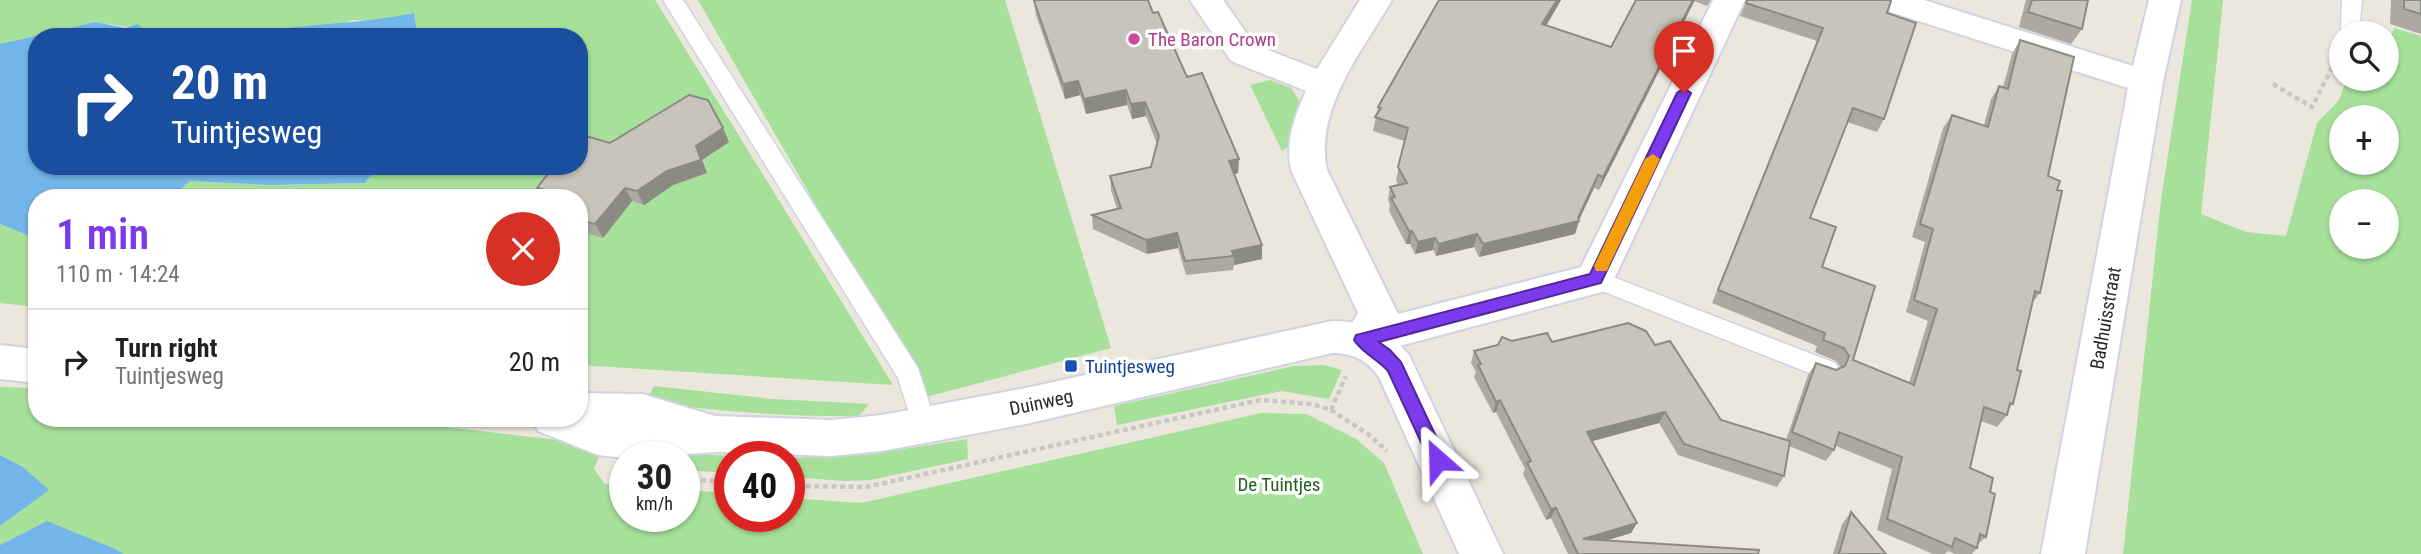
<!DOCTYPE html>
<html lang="en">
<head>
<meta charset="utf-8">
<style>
	body { margin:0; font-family:"Roboto Condensed",sans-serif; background:#f2f2f2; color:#202124; height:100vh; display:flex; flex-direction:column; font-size:26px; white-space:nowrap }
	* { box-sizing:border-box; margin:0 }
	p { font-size:23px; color:#757577 }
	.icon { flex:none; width:38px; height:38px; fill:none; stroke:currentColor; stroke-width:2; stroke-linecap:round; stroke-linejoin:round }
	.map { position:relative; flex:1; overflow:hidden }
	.side { position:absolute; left:28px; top:189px; width:560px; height:238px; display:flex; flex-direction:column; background:#fff; border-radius:28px; box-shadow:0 2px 5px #0004 }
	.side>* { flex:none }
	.top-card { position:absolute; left:28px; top:28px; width:560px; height:147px; border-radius:28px; box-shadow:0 2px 5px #0004; background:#1a4fa0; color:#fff; overflow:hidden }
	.tools { position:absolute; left:2329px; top:21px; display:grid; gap:14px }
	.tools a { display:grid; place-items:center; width:70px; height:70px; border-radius:50%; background:#fff; box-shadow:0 2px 5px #0004; font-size:35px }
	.speed { position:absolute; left:609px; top:441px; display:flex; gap:14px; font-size:35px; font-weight:700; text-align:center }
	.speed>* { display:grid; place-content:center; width:91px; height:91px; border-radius:50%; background:#fff; box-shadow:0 2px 5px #0004; line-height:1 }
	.speed small { font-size:18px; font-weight:400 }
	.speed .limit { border:10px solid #d22; background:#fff; color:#111 }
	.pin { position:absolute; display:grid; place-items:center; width:60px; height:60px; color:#fff; margin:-72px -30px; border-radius:50% 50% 50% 0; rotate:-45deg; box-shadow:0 0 7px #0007 }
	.pin .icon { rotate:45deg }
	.me { position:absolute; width:77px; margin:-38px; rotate:335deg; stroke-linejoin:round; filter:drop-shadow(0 0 5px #0008) }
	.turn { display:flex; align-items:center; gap:24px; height:147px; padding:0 28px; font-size:32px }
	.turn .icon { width:91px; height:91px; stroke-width:2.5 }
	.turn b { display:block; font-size:49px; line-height:60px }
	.round { display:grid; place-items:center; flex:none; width:74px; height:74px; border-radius:37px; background:#f2f2f2 }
	.head { display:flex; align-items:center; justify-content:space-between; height:119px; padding:0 28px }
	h1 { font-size:42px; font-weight:600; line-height:52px; color:#7c3aed }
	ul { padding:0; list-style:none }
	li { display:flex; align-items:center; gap:21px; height:105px; padding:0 28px; border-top:2px solid #e0e0e0 }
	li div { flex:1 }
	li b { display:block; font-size:26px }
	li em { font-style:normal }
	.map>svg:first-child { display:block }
	.green { fill:#a6e09a; fill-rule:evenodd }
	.water { fill:#72b6ea }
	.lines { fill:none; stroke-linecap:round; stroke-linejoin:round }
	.service-casing { stroke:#d1d2e2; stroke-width:3 }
	.minor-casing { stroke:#d1d2e2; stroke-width:4 }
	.tertiary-casing { stroke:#d1d2e2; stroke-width:4 }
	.path { stroke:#c8c8c8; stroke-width:4.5; stroke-dasharray:5 3.5; stroke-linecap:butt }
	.service { fill:#fff; fill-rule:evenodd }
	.minor { fill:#fff; fill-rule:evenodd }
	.tertiary { fill:#fff; fill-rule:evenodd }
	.wall { fill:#aba9a1 }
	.shaded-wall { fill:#8b8a83 }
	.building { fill:#c7c5bb; stroke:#8b8a83; stroke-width:2 }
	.route { fill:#7c3aed; stroke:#51269a; stroke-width:2 }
	.slow { fill:#f59e0b }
	.hotel-dot { fill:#d1479c; stroke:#fff; stroke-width:2.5 }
	.transit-dot { fill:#1a4fb4; stroke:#fff; stroke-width:2.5 }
	.labels { text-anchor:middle; stroke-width:7; stroke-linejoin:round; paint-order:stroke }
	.hotel-label { font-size:19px; fill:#b23c85; stroke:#fff; text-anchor:start }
	.street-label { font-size:19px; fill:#2a2a2a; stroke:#fff }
	.transit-label { font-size:19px; fill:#164399; stroke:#fff; text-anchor:start }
	.park-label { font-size:19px; fill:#1f641c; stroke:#fff }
</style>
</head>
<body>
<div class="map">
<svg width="2421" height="554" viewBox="0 0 2421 554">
	<rect width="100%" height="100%" fill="#ebe7dc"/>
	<!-- green -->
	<g class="green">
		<path d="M 0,0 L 655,0 L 893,385 L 579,365 L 579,198 L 170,198 L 190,181 L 269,185 L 365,183 L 378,166 L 579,166 L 579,37 L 418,37 L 414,13 L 374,21 L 353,20 L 334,26 L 264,29 L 230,37 L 136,37 L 143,29 L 95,22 L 0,44 Z"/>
		<path d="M 698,0 L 1005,0 L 1111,348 L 926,397 Z"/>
		<path d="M 2192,0 L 2223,0 L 2201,214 L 2246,232 L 2286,236 L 2317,123 L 2339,100 L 2347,79 L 2387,79 L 2387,36 L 2391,36 L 2394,28 L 2421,36 L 2421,554 L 2123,554 L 2161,200 ZM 2342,117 L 2387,117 L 2387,163 L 2342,163 ZM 2342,201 L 2387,201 L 2387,247 L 2342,247 Z"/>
		<path d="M 1270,80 L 1291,88 L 1302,105 L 1291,145 L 1282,151 L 1250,85 Z"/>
		<path d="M 0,224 L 37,239 L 37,307 L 0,303 Z"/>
		<path d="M 1324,365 L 1342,370 L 1329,399 L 1282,391 L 1117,425 L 1114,406 L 1294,366 Z"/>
		<path d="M 654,386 L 772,399 L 869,404 L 859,416 C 787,417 717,411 646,402 Z"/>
		<path d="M 0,387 L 37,388 L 37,418 L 369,418 L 567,441 L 602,450 L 594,469 L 605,484 L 625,486 L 625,516 L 684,516 L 684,490 L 730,493 L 730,516 L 789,516 L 789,498 L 861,503 L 1261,413 L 1306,414 L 1356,439 L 1384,463 L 1423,554 L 89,554 L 41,524 L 0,545 L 0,526 L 21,511 L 23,467 L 0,455 Z"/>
		<path d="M 967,439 L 968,459 L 871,480 L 845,481 L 789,477 L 789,458 L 865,455 Z"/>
		<path d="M 624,451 L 758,457 L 730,457 L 730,473 L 684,470 L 684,457 L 625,457 L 625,464 L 622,462 Z"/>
	</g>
	<!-- water -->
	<g class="water">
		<path d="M 414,13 L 418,37 L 230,37 C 291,23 353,26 414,13 Z"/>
		<path d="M 95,22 L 126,28 L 138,24 L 143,29 L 136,37 L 37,37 L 37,166 L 378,166 L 365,183 L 269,185 L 190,181 L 170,198 L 37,198 L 37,239 L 0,224 L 0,44 Z"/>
		<path d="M 0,455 L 23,467 L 49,490 L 0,526 Z"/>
		<path d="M 47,521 L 115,549 L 124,554 L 0,554 L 0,545 Z"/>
	</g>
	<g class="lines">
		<defs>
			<g id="service">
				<path d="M 663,0 L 683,0 L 918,368 L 937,427 L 934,435 L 925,438 L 916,435 L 898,378 Z"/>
				<path d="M 2342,0 L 2362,0 L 2359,33 L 2343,33 L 2341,30 Z"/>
				<path d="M 1595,270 L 1835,363 L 1839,370 L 1835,377 L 1827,380 L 1587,285 L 1584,279 L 1587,273 Z"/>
			</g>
			<g id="minor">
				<path d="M 1190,0 L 1223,0 L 1255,45 L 1317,69 L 1360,0 L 1392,0 C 1363,50 1314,109 1327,170 L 1398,314 L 1581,267 L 1713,0 L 1745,0 L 1609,290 L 1362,356 L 1348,352 L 1342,340 L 1358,313 L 1291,170 C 1285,141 1294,118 1306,91 L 1231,61 Z"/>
				<path d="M 1873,0 L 1924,0 L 2133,66 L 2149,0 L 2181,0 L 2163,82 L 2085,554 L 2041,554 L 2128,88 L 1878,8 Z"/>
			</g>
			<g id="tertiary">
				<path d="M 1332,321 C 1362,320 1391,332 1409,355 L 1503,554 L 1459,554 L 1379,377 C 1367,360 1353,353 1332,353 L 1026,424 L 882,451 L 831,456 L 717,452 L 625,458 L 598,455 L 538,431 L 532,418 L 579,418 L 579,393 L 642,394 L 715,416 L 831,420 L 882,415 L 1026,388 Z"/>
				<path d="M 0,345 L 37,349 L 37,383 L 0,379 Z"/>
			</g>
		</defs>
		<!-- service casing -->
		<use href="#service" class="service-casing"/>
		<!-- minor casing -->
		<use href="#minor" class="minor-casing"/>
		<!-- tertiary casing -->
		<use href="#tertiary" class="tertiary-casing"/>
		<!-- path -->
		<g class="path">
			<path d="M 2273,84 L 2312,107 L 2340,52"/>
			<path d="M 1331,410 L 1368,434 L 1387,451"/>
			<path d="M 684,479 L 730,482"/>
			<path d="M 789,486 L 866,487 L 1260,400 L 1312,404 L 1331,410 L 1346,376"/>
		</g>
		<!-- service -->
		<use href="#service" class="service"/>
		<!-- minor -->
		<use href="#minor" class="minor"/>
		<!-- tertiary -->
		<use href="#tertiary" class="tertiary"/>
	</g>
	<!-- wall -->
	<g class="wall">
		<path d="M 1439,0 L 1561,0 L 1546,26 L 1611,47 L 1636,0 L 1711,0 L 1707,6 L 1694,1 L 1599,190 L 1594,188 L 1579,220 L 1579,221 L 1575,234 L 1479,257 L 1474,247 L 1436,256 L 1433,250 L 1415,254 L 1410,244 L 1406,244 L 1389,211 L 1390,205 L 1388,200 L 1390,187 L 1398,185 L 1396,180 L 1405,141 L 1373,131 L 1378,107 Z"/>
		<path d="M 1747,0 L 1887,13 L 1884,119 L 1877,132 L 1847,122 L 1810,218 L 1822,267 L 1853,360 L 1909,383 L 1928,321 L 1906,312 L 1925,242 L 1912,237 L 1943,128 L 1952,115 L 1984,125 L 1991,99 L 1999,86 L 2003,87 L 2012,54 L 2020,40 L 2048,176 L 2057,190 L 2040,293 L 2032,303 L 2017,370 L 2013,404 L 2008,409 L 2007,415 L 1997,427 L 1981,421 L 1970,468 L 1990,492 L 1986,537 L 1978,544 L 1977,548 L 1972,554 L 1955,554 L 1948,551 L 1945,554 L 1933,554 L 1877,530 L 1892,469 L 1836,446 L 1834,450 L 1826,461 L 1789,446 L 1784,476 L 1777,487 L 1678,455 L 1659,423 L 1592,441 L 1637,523 L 1631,533 L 1608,540 L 1758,554 L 1568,554 L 1551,518 L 1546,520 L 1523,474 L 1525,469 L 1496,412 L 1493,413 L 1474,377 L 1476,372 L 1471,363 L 1474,351 L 1512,341 L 1655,345 L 1721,420 L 1786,440 L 1808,375 L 1816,363 L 1836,370 L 1841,368 L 1836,361 L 1815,352 L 1817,346 L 1712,303 L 1817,41 L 1740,16 Z"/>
		<path d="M 2026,0 L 2088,0 L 2082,29 L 2071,44 L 2019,27 Z"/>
		<path d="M 2391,0 L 2421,0 L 2421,34 L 2390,24 Z"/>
		<path d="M 1034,1 L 1153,13 L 1187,77 L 1239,159 L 1238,173 L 1235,174 L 1262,259 L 1234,265 L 1233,270 L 1186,275 L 1178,248 L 1147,254 L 1093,229 L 1092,215 L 1117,209 L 1111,190 L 1110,176 L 1151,167 L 1157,144 L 1146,116 L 1132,119 L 1127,105 L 1086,114 L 1080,95 L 1065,99 L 1036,15 Z"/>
		<path d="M 729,142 L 702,160 L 707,173 L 673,185 L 644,205 L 632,201 L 603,238 L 579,231 L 579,198 L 539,192 L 537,188 L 610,143 Z"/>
		<path d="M 1851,512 L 1886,554 L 1833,554 L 1842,524 Z"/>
	</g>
	<!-- shaded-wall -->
	<g class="shaded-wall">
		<path d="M 1557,0 L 1561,0 L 1539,38 L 1542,24 Z"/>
		<path d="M 1693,0 L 1695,0 L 1599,190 L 1603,177 Z"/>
		<path d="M 1078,81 L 1080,95 L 1065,99 L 1063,84 Z"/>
		<path d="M 1126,90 L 1127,105 L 1086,114 L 1084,99 Z"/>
		<path d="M 1145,102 L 1146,116 L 1132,119 L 1131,104 Z"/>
		<path d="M 723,128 L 729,142 L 702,160 L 707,173 L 673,185 L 644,205 L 637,191 L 696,146 Z"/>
		<path d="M 1239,159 L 1238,173 L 1229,176 L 1229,161 Z"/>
		<path d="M 1598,175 L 1594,188 L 1578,222 L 1579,221 L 1575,234 L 1479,257 L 1483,244 Z"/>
		<path d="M 625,188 L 632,201 L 603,238 L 595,224 Z"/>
		<path d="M 1409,231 L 1412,231 L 1410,244 L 1406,244 Z"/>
		<path d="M 1177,233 L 1178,248 L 1147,254 L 1146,240 Z"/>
		<path d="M 1477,234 L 1474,247 L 1436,256 L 1439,244 Z"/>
		<path d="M 1435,238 L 1433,250 L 1415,254 L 1418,242 Z"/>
		<path d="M 1262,245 L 1262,259 L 1234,265 L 1234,256 L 1232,251 Z"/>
		<path d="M 1500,400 L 1496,412 L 1493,413 L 1496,402 Z"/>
		<path d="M 1665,412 L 1659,423 L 1582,444 L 1587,432 Z"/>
		<path d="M 1556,508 L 1551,518 L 1546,520 L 1551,509 Z"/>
		<path d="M 1637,523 L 1631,533 L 1578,549 L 1583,539 Z"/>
	</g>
	<!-- building -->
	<g class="building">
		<path d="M 1037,0 L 1148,0 L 1153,13 L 1158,12 L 1187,77 L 1202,73 L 1239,159 L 1229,161 L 1262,245 L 1232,251 L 1234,256 L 1185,261 L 1177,233 L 1146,240 L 1092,215 L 1121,208 L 1110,176 L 1151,167 L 1159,136 L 1145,102 L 1131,104 L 1126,90 L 1084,99 L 1078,81 L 1063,84 L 1034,1 Z"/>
		<path d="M 1439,0 L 1557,0 L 1542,24 L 1611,47 L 1636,0 L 1693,0 L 1603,177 L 1598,175 L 1578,218 L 1579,221 L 1483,244 L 1477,234 L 1439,244 L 1435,238 L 1418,242 L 1412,231 L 1409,231 L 1391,198 L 1395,197 L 1390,187 L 1407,183 L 1398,167 L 1408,128 L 1375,117 L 1381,108 L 1378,107 Z"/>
		<path d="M 1747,0 L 1890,0 L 1891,1 L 1887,13 L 1916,23 L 1884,119 L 1853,108 L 1810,218 L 1836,227 L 1822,267 L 1875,286 L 1853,360 L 1914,385 L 1937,309 L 1914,300 L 1933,229 L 1920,224 L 1952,115 L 1988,127 L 1999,86 L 2008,89 L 2020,40 L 2074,57 L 2048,176 L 2060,181 L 2057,190 L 2062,191 L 2040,293 L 2035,291 L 2017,370 L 2021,371 L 2013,404 L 2010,403 L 2007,415 L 1984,407 L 1970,468 L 1993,478 L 1990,492 L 1995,494 L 1986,537 L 1980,534 L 1977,548 L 1955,538 L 1952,547 L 1887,519 L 1902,457 L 1839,432 L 1834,450 L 1792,432 L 1816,363 L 1836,370 L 1845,366 L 1849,356 L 1844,348 L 1823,340 L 1825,333 L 1718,290 L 1823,28 L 1746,3 Z"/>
		<path d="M 2032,0 L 2088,0 L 2082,29 L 2028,12 Z"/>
		<path d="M 2404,0 L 2421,0 L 2421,14 L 2404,9 Z"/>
		<path d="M 689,95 L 708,100 L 723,128 L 696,146 L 701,160 L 667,171 L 637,191 L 625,188 L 595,224 L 579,220 L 579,198 L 534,198 L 542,189 L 537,188 L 554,166 L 579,166 L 579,140 L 582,135 L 610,143 Z"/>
		<path d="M 1628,323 L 1646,331 L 1655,345 L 1670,341 L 1721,420 L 1790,441 L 1784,476 L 1684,444 L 1665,412 L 1587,432 L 1637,523 L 1583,539 L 1759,550 L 1758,554 L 1578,554 L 1556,508 L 1551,509 L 1527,463 L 1531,461 L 1500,400 L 1496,402 L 1478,365 L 1481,364 L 1474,351 L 1498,345 L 1502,337 L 1512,341 L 1547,333 L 1552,342 Z"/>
		<path d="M 1851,512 L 1886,554 L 1839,554 Z"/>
	</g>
	<!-- route -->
	<path class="route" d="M 1684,88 L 1691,93 L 1601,283 L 1379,342 L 1390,350 L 1401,362 L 1447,460 L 1444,466 L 1438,468 L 1432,466 L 1388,371 C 1378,359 1362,353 1354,340 L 1356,335 L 1590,274 L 1677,93 Z"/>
	<!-- slow -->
	<path class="slow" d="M 1653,154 L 1660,159 L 1609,266 L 1607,271 L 1596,271 L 1594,266 L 1645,159 Z"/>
	<!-- markers -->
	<circle class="hotel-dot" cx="1134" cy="39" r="7"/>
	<rect class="transit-dot" x="1064" y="359" width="14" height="14" rx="3.5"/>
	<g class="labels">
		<!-- hotel labels -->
		<g class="hotel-label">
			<text x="1148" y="46">The Baron Crown</text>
		</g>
		<!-- street labels -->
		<g class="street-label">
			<text transform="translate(2105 318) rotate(-80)" y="7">Badhuisstraat</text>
			<text transform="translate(1041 402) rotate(-12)" y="7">Duinweg</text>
		</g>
		<!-- transit labels -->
		<g class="transit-label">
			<text x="1085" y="373">Tuintjesweg</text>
		</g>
		<!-- park labels -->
		<g class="park-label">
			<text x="1279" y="491">De Tuintjes</text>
		</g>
	</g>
</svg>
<div class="tools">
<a><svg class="icon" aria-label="search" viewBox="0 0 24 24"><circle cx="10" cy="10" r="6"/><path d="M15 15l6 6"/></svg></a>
<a>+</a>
<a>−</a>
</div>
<div class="speed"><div>30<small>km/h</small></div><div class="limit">40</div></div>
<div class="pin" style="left:1684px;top:93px;background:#d93025"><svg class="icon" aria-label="arrive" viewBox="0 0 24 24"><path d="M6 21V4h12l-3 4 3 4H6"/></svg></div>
<svg class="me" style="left:1438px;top:460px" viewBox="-20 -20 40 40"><path d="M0-17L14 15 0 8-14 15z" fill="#7c3aed" stroke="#fff" stroke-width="4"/></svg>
<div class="top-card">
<div class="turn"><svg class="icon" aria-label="right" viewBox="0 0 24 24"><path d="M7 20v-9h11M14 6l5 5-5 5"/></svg><div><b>20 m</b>Tuintjesweg</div></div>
</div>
<section class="side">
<div class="head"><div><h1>1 min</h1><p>110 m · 14:24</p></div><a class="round" style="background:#d93025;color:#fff"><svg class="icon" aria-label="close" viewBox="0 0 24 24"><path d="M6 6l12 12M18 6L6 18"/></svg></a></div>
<ul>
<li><svg class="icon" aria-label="right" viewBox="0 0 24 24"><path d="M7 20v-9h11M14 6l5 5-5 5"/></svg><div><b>Turn right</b><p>Tuintjesweg</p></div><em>20 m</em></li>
</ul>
</section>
</div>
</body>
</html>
